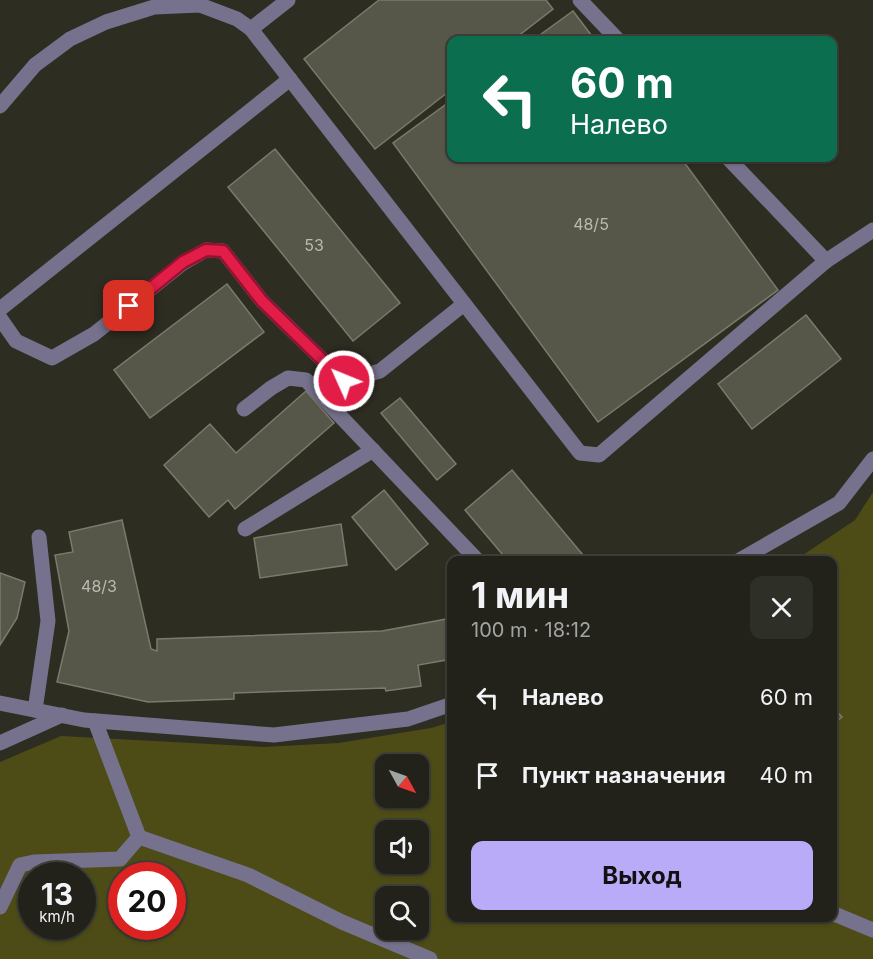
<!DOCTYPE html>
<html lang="ru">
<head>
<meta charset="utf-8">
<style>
	body { margin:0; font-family:Inter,sans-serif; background:#2e2f27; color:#f1f3f6; height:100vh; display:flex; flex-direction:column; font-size:22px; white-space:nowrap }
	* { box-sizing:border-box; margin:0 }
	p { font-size:20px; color:#a2a4a2 }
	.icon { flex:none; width:33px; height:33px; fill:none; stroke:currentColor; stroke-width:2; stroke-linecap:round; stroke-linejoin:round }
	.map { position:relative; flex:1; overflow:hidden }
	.side { position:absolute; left:447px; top:556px; width:390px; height:366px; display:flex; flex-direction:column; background:#22221a; border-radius:12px; box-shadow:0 2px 4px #0004,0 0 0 2px #3f3f39 }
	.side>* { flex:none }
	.hud { position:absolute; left:447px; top:36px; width:390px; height:126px; border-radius:12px; box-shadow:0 2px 4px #0004,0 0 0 2px #3f3f39; background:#0b6e4f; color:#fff; overflow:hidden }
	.needle { width:39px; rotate:130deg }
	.fabs { position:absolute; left:375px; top:754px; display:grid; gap:12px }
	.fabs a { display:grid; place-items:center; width:54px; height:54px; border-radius:12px; background:#22221a; box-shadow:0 2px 4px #0004,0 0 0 2px #3f3f39; font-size:30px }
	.speed { position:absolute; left:18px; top:862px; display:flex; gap:12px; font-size:30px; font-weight:700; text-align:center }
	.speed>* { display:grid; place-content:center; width:78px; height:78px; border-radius:50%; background:#22221a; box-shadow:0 2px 4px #0004,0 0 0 2px #3f3f39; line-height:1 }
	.speed small { font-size:15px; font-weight:400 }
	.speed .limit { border:9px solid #d22; background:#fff; color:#111 }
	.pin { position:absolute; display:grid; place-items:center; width:51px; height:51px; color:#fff; margin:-26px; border-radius:12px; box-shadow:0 3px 9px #0006 }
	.me { position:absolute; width:66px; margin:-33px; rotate:314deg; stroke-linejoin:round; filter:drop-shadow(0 0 4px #0008) }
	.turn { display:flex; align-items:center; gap:21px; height:126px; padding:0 24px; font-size:27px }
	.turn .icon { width:78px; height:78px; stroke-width:2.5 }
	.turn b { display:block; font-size:42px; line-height:51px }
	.round { display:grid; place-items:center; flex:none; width:63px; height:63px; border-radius:12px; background:#2e2f27 }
	.headline { display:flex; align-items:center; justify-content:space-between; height:102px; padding:0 24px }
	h1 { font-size:36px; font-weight:700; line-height:45px }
	.primary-button { display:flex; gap:12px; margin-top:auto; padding:12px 24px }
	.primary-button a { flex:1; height:69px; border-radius:12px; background:#b9abf7; color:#111; font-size:24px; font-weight:700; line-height:69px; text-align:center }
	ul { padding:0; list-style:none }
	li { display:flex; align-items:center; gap:18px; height:78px; padding:0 24px }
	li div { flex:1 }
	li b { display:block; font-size:22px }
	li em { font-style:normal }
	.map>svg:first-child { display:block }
	.green { fill:#4d4c17; fill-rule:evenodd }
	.building { fill:#565649; stroke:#7a7a6d; stroke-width:1.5 }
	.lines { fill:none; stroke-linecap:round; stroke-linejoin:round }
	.minor { stroke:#76728d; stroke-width:15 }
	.route-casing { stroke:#92132f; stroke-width:15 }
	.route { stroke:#e11d48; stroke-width:10 }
	.labels { text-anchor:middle; stroke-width:6; stroke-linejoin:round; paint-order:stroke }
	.number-label { font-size:16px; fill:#babab1 }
</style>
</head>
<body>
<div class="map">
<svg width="873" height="959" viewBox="0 0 873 959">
	<rect width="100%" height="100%" fill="#2d2d22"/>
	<!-- green -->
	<path class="green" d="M 873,492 L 873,959 L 0,959 L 0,762 L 61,736 L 263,747 L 339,743 L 431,728 L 451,722 L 452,918 L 832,918 L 832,561 L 794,561 L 855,520 ZM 386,765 L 418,765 L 418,798 L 386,798 ZM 386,831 L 418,831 L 418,864 L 386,864 ZM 32,876 L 82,876 L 82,927 L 32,927 ZM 122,876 L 172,876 L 172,927 L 122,927 ZM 386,897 L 418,897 L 418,930 L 386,930 Z"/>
	<!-- building -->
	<g class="building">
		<path d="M 379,0 L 546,0 L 553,9 L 513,40 L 452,40 L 452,89 L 375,149 L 304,59 Z"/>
		<path d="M 573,11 L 595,40 L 533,40 Z"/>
		<path d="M 452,100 L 452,158 L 681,158 L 778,290 L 598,422 L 393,143 Z"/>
		<path d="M 275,149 L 400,303 L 353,341 L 228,187 Z"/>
		<path d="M 227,284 L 264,332 L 150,418 L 114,370 Z"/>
		<path d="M 806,315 L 841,359 L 752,429 L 718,384 Z"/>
		<path d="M 306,391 L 334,423 L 235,509 L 228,500 L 209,517 L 164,465 L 210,424 L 236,453 Z"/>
		<path d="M 400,398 L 456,464 L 437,480 L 381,413 Z"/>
		<path d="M 512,470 L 588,561 L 508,561 L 465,510 Z"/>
		<path d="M 384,490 L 428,544 L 396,570 L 352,517 Z"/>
		<path d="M 122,520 L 151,649 L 157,651 L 157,639 L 382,631 L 452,618 L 452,659 L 418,665 L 421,686 L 386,691 L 385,688 L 234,693 L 234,699 L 148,702 L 57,682 L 69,631 L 55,555 L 73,552 L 69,532 Z"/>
		<path d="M 341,524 L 347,565 L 260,578 L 254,538 Z"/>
		<path d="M 0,573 L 25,582 L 17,618 L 0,645 Z"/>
		<path d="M 832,707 L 842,717 L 832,725 Z"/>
	</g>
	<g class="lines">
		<!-- minor -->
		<g class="minor">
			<path d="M 288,0 L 251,29 L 580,453 L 599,455 L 826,261"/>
			<path d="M 580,0 L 618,40"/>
			<path d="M 0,106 L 35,65 L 70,39 L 106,22 L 154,7 L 200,5 L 237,19 L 251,29"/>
			<path d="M 728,158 L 826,261 L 873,230"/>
			<path d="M 0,309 L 290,79"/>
			<path d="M 0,318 L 16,341 L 52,358 L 94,334 L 183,263 L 206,250 L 223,251 L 262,301 L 344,381 L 380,371 L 464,304"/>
			<path d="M 244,409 L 271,388 L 288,378 L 306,380 L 478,561"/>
			<path d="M 245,529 L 373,450"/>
			<path d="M 738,561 L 839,503 L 873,459"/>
			<path d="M 0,703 L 84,720 L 274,735 L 408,719 L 452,704"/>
			<path d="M 35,710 L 48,621 L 39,537"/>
			<path d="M 0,743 L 62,715"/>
			<path d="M 139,837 L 248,875 L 342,922 L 430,959"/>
			<path d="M 0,907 L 20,865 L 34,862 L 120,859 L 139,837 L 95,721"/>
			<path d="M 832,913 L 873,930"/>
		</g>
	</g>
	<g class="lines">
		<defs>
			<path id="route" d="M 129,306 L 183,262 L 206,250 L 223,251 L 262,301 L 344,381"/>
		</defs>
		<!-- route casing -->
		<use href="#route" class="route-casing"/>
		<!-- route -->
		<use href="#route" class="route"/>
	</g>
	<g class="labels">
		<!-- number labels -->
		<g class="number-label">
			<text x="591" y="230">48/5</text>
			<text x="314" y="251">53</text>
			<text x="99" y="592">48/3</text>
		</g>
	</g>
</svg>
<div class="fabs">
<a><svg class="needle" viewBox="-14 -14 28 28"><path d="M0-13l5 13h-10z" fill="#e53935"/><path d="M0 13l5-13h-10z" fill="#a2a4a2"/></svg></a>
<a><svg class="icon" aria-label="sound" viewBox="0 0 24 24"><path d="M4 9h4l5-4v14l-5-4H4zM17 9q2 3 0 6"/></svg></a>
<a><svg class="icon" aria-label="search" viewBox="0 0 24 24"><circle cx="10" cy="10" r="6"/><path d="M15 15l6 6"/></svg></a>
</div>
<div class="speed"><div>13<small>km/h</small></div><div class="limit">20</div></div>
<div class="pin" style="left:129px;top:306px;background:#d93025"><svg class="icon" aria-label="arrive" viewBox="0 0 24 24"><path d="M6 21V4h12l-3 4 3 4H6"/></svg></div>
<svg class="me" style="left:344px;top:381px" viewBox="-20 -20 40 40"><circle r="17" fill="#e11d48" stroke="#fff" stroke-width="3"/><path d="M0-11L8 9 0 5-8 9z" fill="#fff"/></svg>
<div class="hud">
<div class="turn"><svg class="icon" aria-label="left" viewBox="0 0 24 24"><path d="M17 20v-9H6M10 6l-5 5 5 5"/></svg><div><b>60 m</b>Налево</div></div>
</div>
<section class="side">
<div class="headline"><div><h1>1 мин</h1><p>100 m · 18:12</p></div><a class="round"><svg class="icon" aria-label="close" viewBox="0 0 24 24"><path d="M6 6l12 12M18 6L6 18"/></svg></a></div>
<ul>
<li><svg class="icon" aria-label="left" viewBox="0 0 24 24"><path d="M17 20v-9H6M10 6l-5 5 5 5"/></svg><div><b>Налево</b></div><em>60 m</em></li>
<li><svg class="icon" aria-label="arrive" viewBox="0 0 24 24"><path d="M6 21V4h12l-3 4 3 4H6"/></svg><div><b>Пункт назначения</b></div><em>40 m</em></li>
</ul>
<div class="primary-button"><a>Выход</a></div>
</section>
</div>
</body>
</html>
